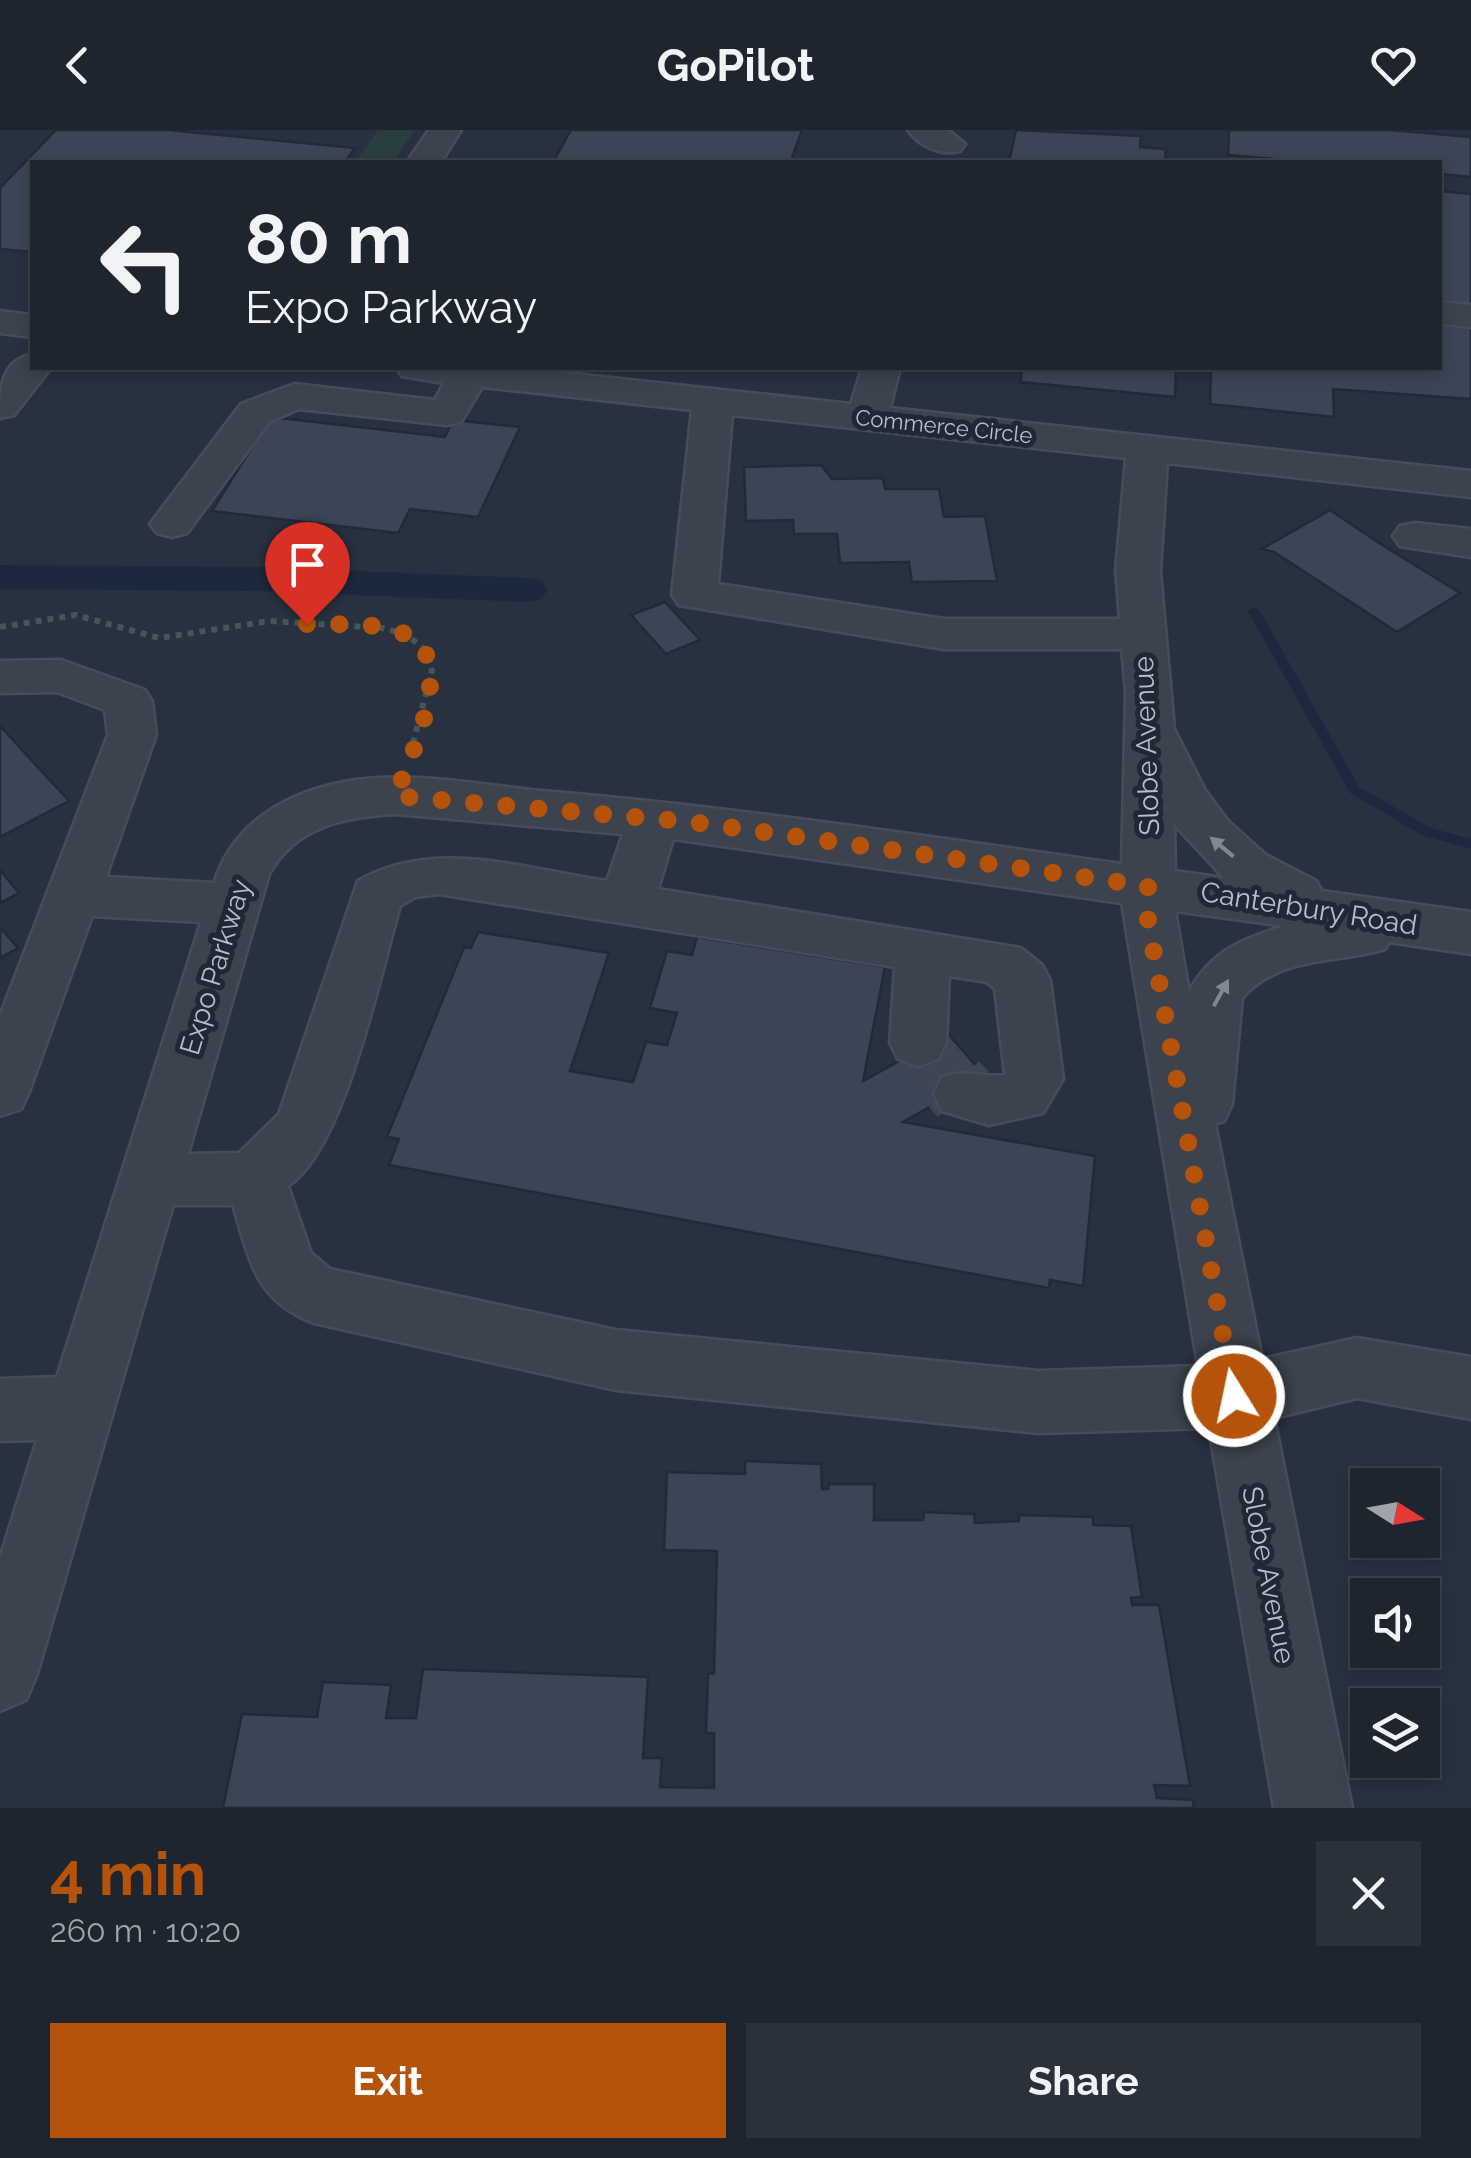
<!DOCTYPE html>
<html lang="en">
<head>
<meta charset="utf-8">
<style>
	body { margin:0; font-family:Raleway,sans-serif; background:#2b313b; color:#f1f3f6; height:100vh; display:flex; flex-direction:column; font-size:38px; white-space:nowrap }
	* { box-sizing:border-box; margin:0 }
	p { font-size:32px; color:#a1a5aa }
	.icon { flex:none; width:55px; height:55px; fill:none; stroke:currentColor; stroke-width:2; stroke-linecap:round; stroke-linejoin:round }
	.map { position:relative; height:1678px; overflow:hidden }
	.side { display:flex; flex-direction:column; background:#1e252f; flex:1 }
	.side>* { flex:none }
	.banner { position:absolute; left:30px; top:30px; width:1412px; height:210px; border-radius:0px; box-shadow:0 5px 15px #0003,0 0 0 2px #3c424b; background:#1e252f; color:#f1f3f6; overflow:hidden }
	.needle { width:65px; rotate:101deg }
	.tools { position:absolute; left:1350px; top:1338px; display:grid; gap:20px }
	.tools a { display:grid; place-items:center; width:90px; height:90px; border-radius:0px; background:#1e252f; box-shadow:0 5px 15px #0003,0 0 0 2px #3c424b; font-size:50px }
	.pin { position:absolute; display:grid; place-items:center; width:85px; height:85px; color:#fff; margin:-102px -42px; border-radius:50% 50% 50% 0; rotate:-45deg; box-shadow:0 0 10px #0007 }
	.pin .icon { rotate:45deg }
	.me { position:absolute; width:110px; margin:-55px; rotate:350deg; stroke-linejoin:round; filter:drop-shadow(0 0 8px #0008) }
	.turn { display:flex; align-items:center; gap:35px; height:210px; padding:0 50px; font-size:45px }
	.turn .icon { width:130px; height:130px; stroke-width:2.5 }
	.turn b { display:block; font-size:70px; line-height:85px }
	.round { display:grid; place-items:center; flex:none; width:105px; height:105px; border-radius:0px; background:#2b313b }
	.head { display:flex; align-items:center; justify-content:space-between; height:170px; padding:0 50px }
	h1 { font-size:60px; font-weight:700; line-height:75px; color:#b45309 }
	.action { display:flex; gap:20px; margin-top:auto; padding:20px 50px }
	.action a { flex:1; height:115px; border-radius:0px; background:#b45309; color:#fff; font-size:40px; font-weight:700; line-height:115px; text-align:center }
	.action a+a { background:#2b313b; color:#f1f3f6 }
	header { display:flex; justify-content:space-between; align-items:center; height:130px; padding:0 50px; background:#1e252f; font-size:45px; font-weight:700 }
	.map>svg:first-child { display:block }
	.green { fill:#2a3d40 }
	.lines { fill:none; stroke-linecap:round; stroke-linejoin:round }
	.stream { fill:#1c283d; fill-rule:evenodd }
	.canal { fill:#1c283d; fill-rule:evenodd }
	.building { fill:#3b4555; stroke:#232a37; stroke-width:2.5 }
	.minor-tunnel-far1 { stroke:#3e4654; stroke-width:50; stroke-dasharray:50 25; stroke-linecap:butt }
	.minor-tunnel { stroke:#3e4654; stroke-width:68; stroke-dasharray:68 34; stroke-linecap:butt }
	.minor-casing { stroke:#464c59; stroke-width:5 }
	.path { stroke:#435658; stroke-width:6; stroke-dasharray:6 6; stroke-linecap:butt }
	.minor { fill:#3c434f; fill-rule:evenodd }
	.oneway { fill:#818793 }
	.route { stroke:#b45309; stroke-width:18; stroke-dasharray:0 32.4 }
	.labels { text-anchor:middle; stroke-width:10; stroke-linejoin:round; paint-order:stroke }
	.far-street-label { font-size:22px; fill:#b9bfca; stroke:#212835 }
	.street-label { font-size:28px; fill:#b9bfca; stroke:#212835 }
</style>
</head>
<body>
<header><svg class="icon" aria-label="back" viewBox="0 0 24 24"><path d="M15 5l-7 7 7 7"/></svg>GoPilot<svg class="icon" aria-label="heart" viewBox="0 0 24 24"><path d="M12 20l-8-8c-3-5 5-10 8-4 3-6 11-1 8 4z"/></svg></header>
<div class="map">
<svg width="1471" height="1678" viewBox="0 0 1471 1678">
	<rect width="100%" height="100%" fill="#28313f"/>
	<!-- green -->
	<path class="green" d="M 378,0 L 415,0 L 393,32 L 355,32 Z"/>
	<g class="lines">
		<!-- stream -->
		<path class="stream" d="M 1254,477 L 1260,481 L 1359,657 L 1431,698 L 1471,709 L 1471,719 L 1422,705 L 1350,663 L 1248,481 Z"/>
		<!-- canal -->
		<path class="canal" d="M 0,435 L 251,437 L 528,448 L 542,451 L 547,460 L 542,469 L 528,472 L 251,461 L 0,459 Z"/>
	</g>
	<!-- building -->
	<g class="building">
		<path d="M 56,0 L 169,0 L 355,18 L 345,32 L 32,32 L 32,122 L 0,119 L 0,58 Z"/>
		<path d="M 571,0 L 802,0 L 791,31 L 811,32 L 553,32 Z"/>
		<path d="M 1016,0 L 1141,6 L 1140,17 L 1166,19 L 1165,32 L 1009,32 Z"/>
		<path d="M 1229,0 L 1391,0 L 1471,7 L 1471,47 L 1440,44 L 1440,32 L 1308,32 L 1228,25 Z"/>
		<path d="M 1440,61 L 1471,64 L 1471,178 L 1440,175 Z"/>
		<path d="M 1440,195 L 1471,198 L 1471,269 L 1333,259 L 1334,287 L 1210,274 L 1211,238 L 1440,238 Z"/>
		<path d="M 1022,238 L 1176,238 L 1175,267 L 1021,252 Z"/>
		<path d="M 271,287 L 445,307 L 453,290 L 520,297 L 478,387 L 410,379 L 398,403 L 212,381 Z"/>
		<path d="M 821,335 L 832,349 L 883,348 L 885,359 L 939,359 L 944,387 L 985,386 L 997,451 L 912,452 L 909,432 L 840,433 L 837,404 L 794,404 L 793,390 L 746,391 L 744,337 Z"/>
		<path d="M 1330,380 L 1376,411 L 1460,463 L 1397,502 L 1274,422 L 1262,419 Z"/>
		<path d="M 665,472 L 700,510 L 666,524 L 631,485 Z"/>
		<path d="M 0,596 L 69,671 L 0,707 Z"/>
		<path d="M 0,740 L 19,763 L 0,773 Z"/>
		<path d="M 0,797 L 18,818 L 0,828 Z"/>
		<path d="M 478,802 L 609,823 L 570,941 L 633,952 L 646,912 L 667,915 L 677,883 L 650,878 L 667,821 L 692,825 L 697,807 L 885,837 L 863,951 L 948,904 L 985,946 L 903,992 L 1095,1026 L 1083,1156 L 1050,1150 L 1049,1158 L 389,1035 L 399,1009 L 387,1007 L 464,817 L 471,818 Z"/>
		<path d="M 745,1331 L 821,1334 L 822,1359 L 828,1359 L 829,1354 L 874,1354 L 874,1390 L 923,1390 L 924,1382 L 974,1384 L 975,1393 L 1019,1391 L 1019,1385 L 1093,1387 L 1093,1395 L 1131,1396 L 1142,1467 L 1131,1468 L 1132,1475 L 1159,1475 L 1190,1656 L 1154,1655 L 1157,1668 L 1193,1670 L 1194,1678 L 223,1678 L 242,1584 L 317,1587 L 323,1552 L 391,1555 L 386,1588 L 416,1588 L 423,1539 L 648,1547 L 643,1628 L 662,1628 L 660,1657 L 714,1658 L 714,1603 L 706,1603 L 708,1544 L 714,1543 L 717,1421 L 664,1420 L 667,1342 L 745,1344 Z"/>
	</g>
	<g class="lines">
		<!-- minor-tunnel-far1 -->
		<path class="minor-tunnel-far1" d="M 918,913 L 956,956"/>
		<!-- minor-tunnel -->
		<path class="minor-tunnel" d="M 954,954 L 963,964"/>
		<defs>
			<g id="minor">
				<path d="M 429,0 L 461,0 L 441,32 L 407,32 Z"/>
				<path d="M 908,0 L 948,0 L 965,14 L 960,21 C 941,26 919,16 908,0 Z"/>
				<path d="M 1440,172 L 1471,175 L 1471,197 L 1440,194 Z"/>
				<path d="M 0,181 L 32,185 L 32,207 L 0,203 Z"/>
				<path d="M 32,224 L 32,238 L 51,238 L 14,285 L 0,288 C 0,259 0,232 32,224 Z"/>
				<path d="M 397,238 L 519,238 L 851,274 L 862,238 L 900,238 L 890,278 L 1471,341 L 1471,367 L 1167,333 L 1160,441 L 1174,599 L 1205,660 L 1228,691 L 1266,725 L 1316,751 L 1322,761 L 1471,782 L 1471,824 L 1389,812 L 1385,819 C 1336,834 1280,825 1242,868 L 1232,974 L 1224,991 L 1215,994 L 1262,1229 L 1357,1208 L 1471,1227 L 1471,1289 L 1357,1268 L 1274,1288 L 1352,1678 L 1274,1678 L 1209,1298 L 1039,1303 L 616,1260 L 314,1193 C 254,1170 250,1130 233,1075 L 173,1075 L 37,1544 L 26,1570 L 0,1581 L 0,1428 L 37,1310 L 0,1311 L 0,1249 L 57,1247 L 201,792 L 92,786 L 29,962 L 21,979 L 0,986 L 0,886 L 108,605 L 105,580 L 57,562 L 0,563 L 0,531 L 61,530 L 145,560 L 152,571 L 156,605 L 106,747 L 214,753 C 233,693 286,663 344,652 C 407,640 479,655 542,661 C 736,677 929,707 1122,734 L 1126,562 L 1122,519 L 944,519 L 679,475 L 672,465 L 692,280 L 482,257 L 461,292 L 447,295 L 299,279 L 269,292 L 187,403 L 172,407 L 157,403 L 150,394 L 241,274 L 294,254 L 435,270 L 444,253 L 402,246 ZM 732,285 L 1126,328 L 1116,441 L 1120,489 L 944,489 L 718,454 ZM 395,684 L 623,704 L 607,751 C 525,739 434,707 358,751 L 279,984 L 239,1023 L 188,1024 L 269,744 C 296,696 344,687 395,684 ZM 1174,694 L 1224,748 L 1175,741 ZM 673,709 L 1122,773 L 1198,1236 L 1039,1241 L 616,1200 L 330,1139 L 311,1123 L 288,1056 C 345,1019 380,844 400,776 L 415,767 L 439,764 L 895,837 L 890,913 L 898,929 L 918,936 L 938,929 L 946,913 L 949,846 L 987,852 L 995,859 L 1005,945 C 981,948 965,939 942,947 L 934,964 L 942,981 L 989,995 L 1043,983 L 1063,949 L 1050,850 L 1042,835 L 1021,818 L 658,759 ZM 1175,781 L 1284,796 C 1241,809 1210,822 1189,862 Z"/>
				<path d="M 1415,393 L 1471,399 L 1471,427 L 1400,416 L 1393,406 L 1400,396 Z"/>
			</g>
		</defs>
		<!-- minor casing -->
		<use href="#minor" class="minor-casing"/>
		<!-- path -->
		<path class="path" d="M 0,497 L 76,485 L 159,508 L 270,491 L 382,498 L 406,504 L 424,519 L 432,541 L 409,628"/>
		<!-- minor -->
		<use href="#minor" class="minor"/>
	</g>
	<!-- one-way arrows -->
	<defs><path id="oneway-solid" d="M-6-.8H1V-3.2L6.5 0L1 3.2V.8H-6Z" transform="scale(2.5)"/></defs>
	<g class="oneway">
		<use href="#oneway-solid" transform="translate(1222 717) rotate(-140)"/>
		<use href="#oneway-solid" transform="translate(1221 863) rotate(-61)"/>
	</g>
	<g class="lines">
		<!-- route -->
		<path class="route" d="M 307,494 C 338,495 378,491 407,505 C 459,529 410,628 395,666 L 692,692 L 1148,756 L 1148,790 L 1234,1266"/>
	</g>
	<g class="labels">
		<!-- far-street labels -->
		<g class="far-street-label">
			<text transform="translate(944 296) rotate(6)" y="8">Commerce Circle</text>
		</g>
		<!-- street labels -->
		<g class="street-label">
			<text transform="translate(1146 616) rotate(-92)" y="10">Slobe Avenue</text>
			<text transform="translate(1309 778) rotate(9)" y="10">Canterbury Road</text>
			<text transform="translate(215 837) rotate(-73)" y="10">Expo Parkway</text>
			<text transform="translate(1269 1445) rotate(79)" y="10">Slobe Avenue</text>
		</g>
	</g>
</svg>
<div class="tools">
<a><svg class="needle" viewBox="-14 -14 28 28"><path d="M0-13l5 13h-10z" fill="#e53935"/><path d="M0 13l5-13h-10z" fill="#a1a5aa"/></svg></a>
<a><svg class="icon" aria-label="sound" viewBox="0 0 24 24"><path d="M4 9h4l5-4v14l-5-4H4zM17 9q2 3 0 6"/></svg></a>
<a><svg class="icon" aria-label="layers" viewBox="0 0 24 24"><path d="M12 4l9 5-9 5-9-5zM3 14l9 5 9-5"/></svg></a>
</div>
<div class="pin" style="left:307px;top:494px;background:#d93025"><svg class="icon" aria-label="arrive" viewBox="0 0 24 24"><path d="M6 21V4h12l-3 4 3 4H6"/></svg></div>
<svg class="me" style="left:1234px;top:1266px" viewBox="-20 -20 40 40"><circle r="17" fill="#b45309" stroke="#fff" stroke-width="3"/><path d="M0-11L8 9 0 5-8 9z" fill="#fff"/></svg>
<div class="banner">
<div class="turn"><svg class="icon" aria-label="left" viewBox="0 0 24 24"><path d="M17 20v-9H6M10 6l-5 5 5 5"/></svg><div><b>80 m</b>Expo Parkway</div></div>
</div>
</div>
<section class="side">
<div class="head"><div><h1>4 min</h1><p>260 m · 10:20</p></div><a class="round"><svg class="icon" aria-label="close" viewBox="0 0 24 24"><path d="M6 6l12 12M18 6L6 18"/></svg></a></div>
<div class="action"><a>Exit</a><a>Share</a></div>
</section>
</body>
</html>
